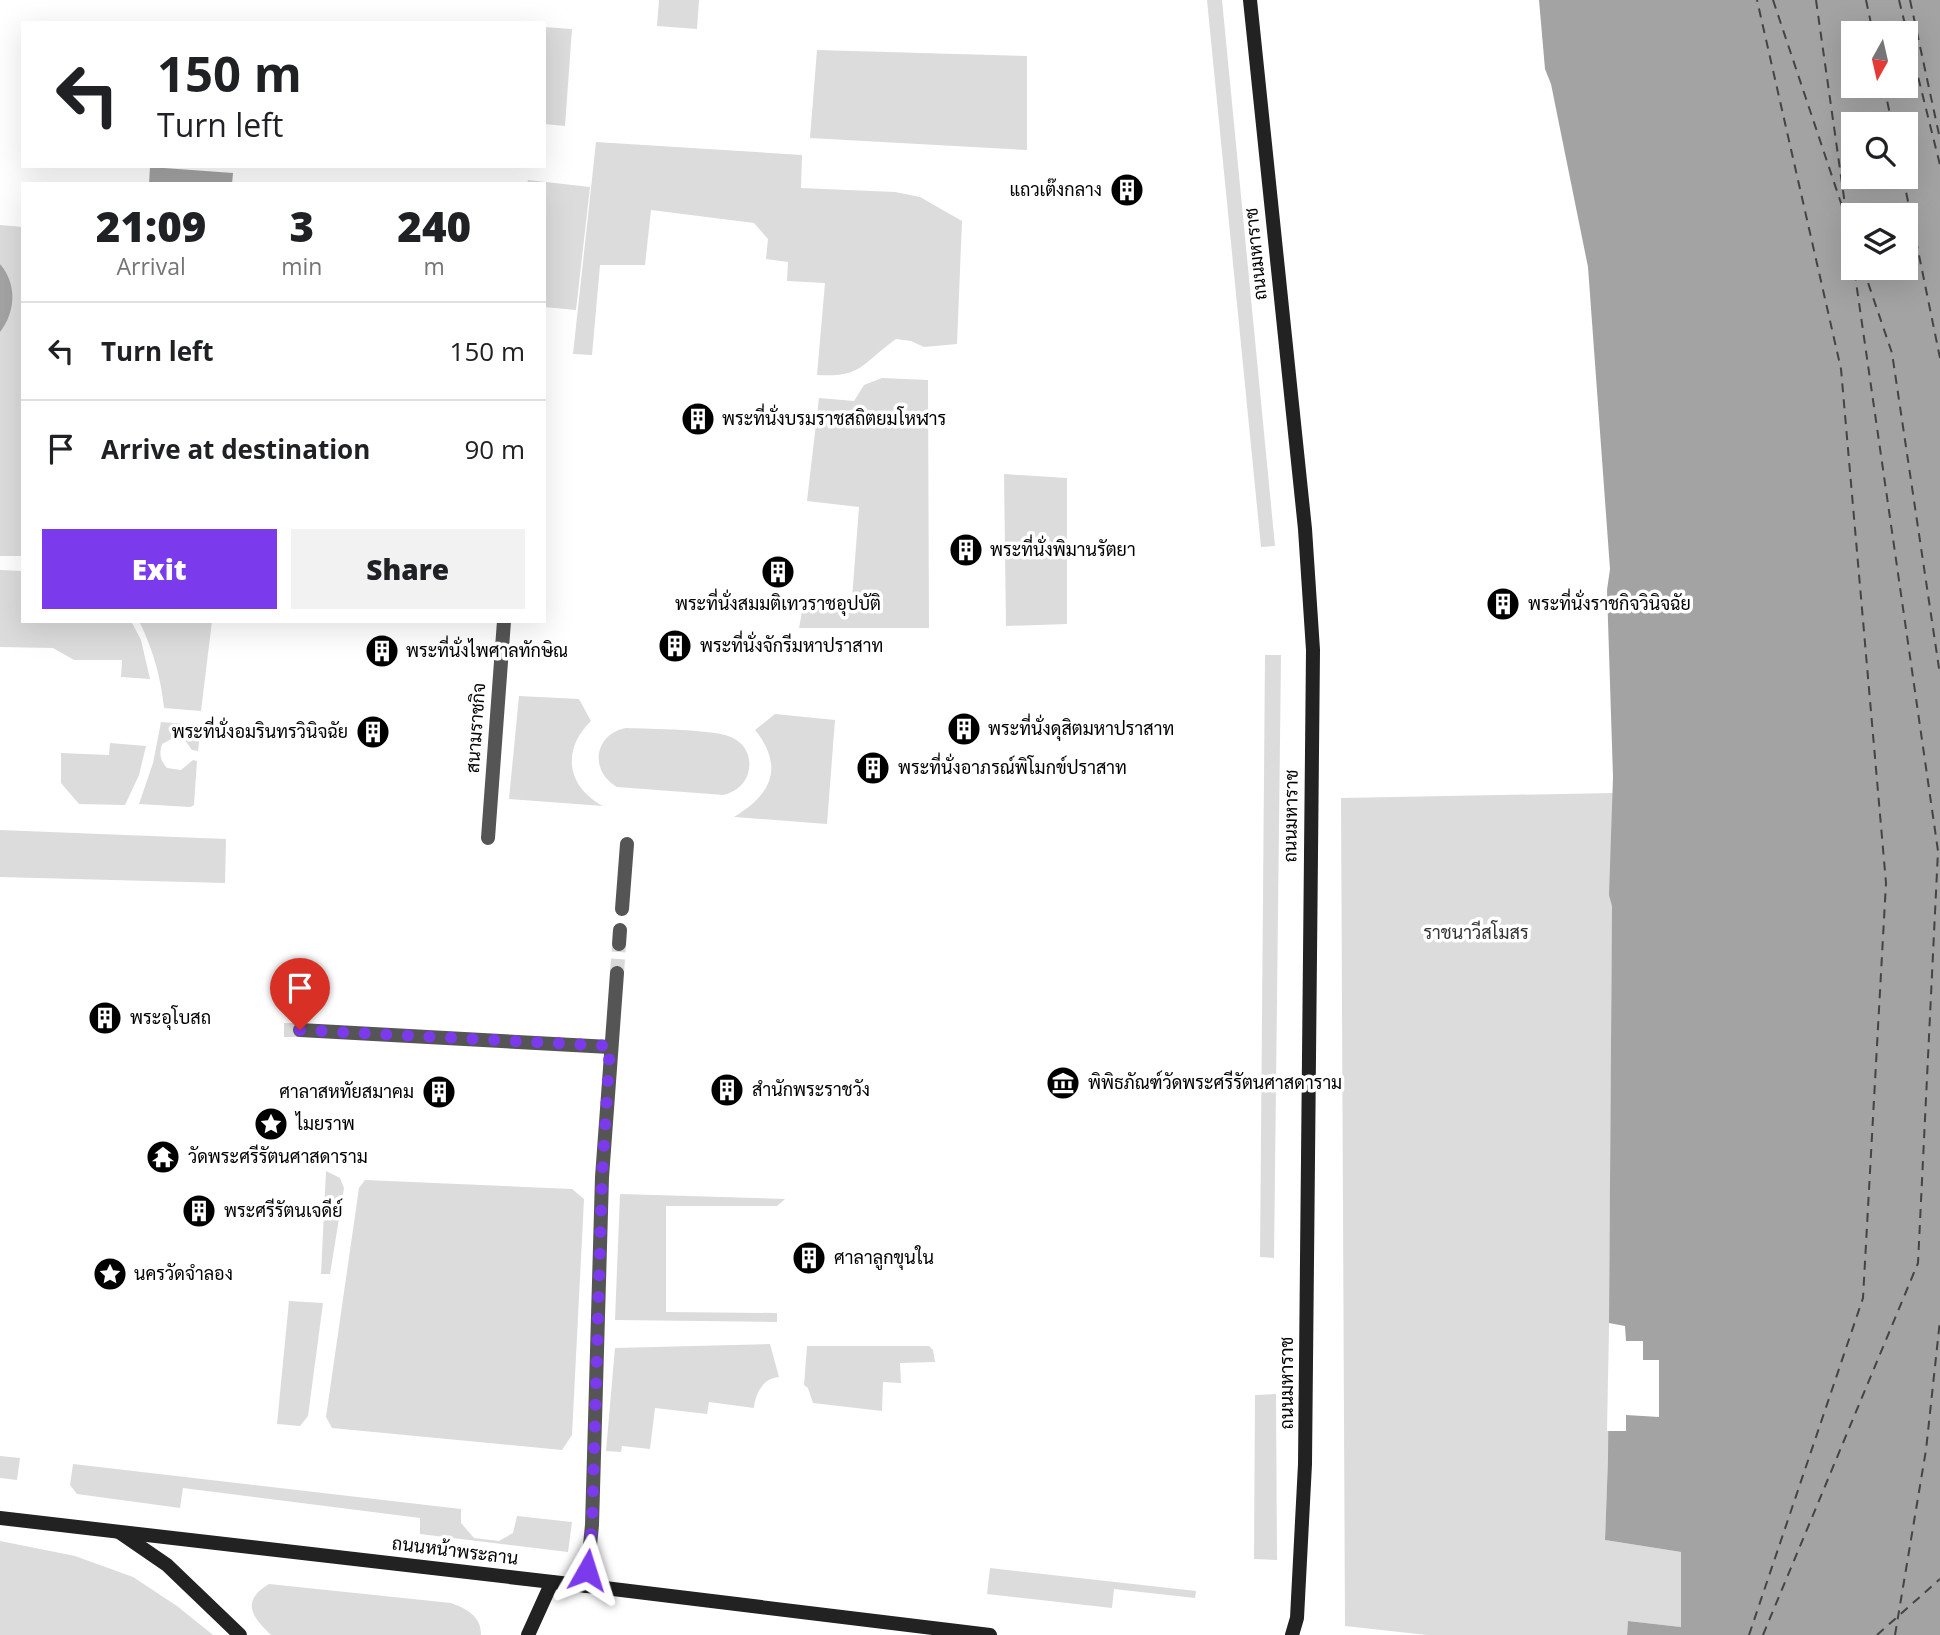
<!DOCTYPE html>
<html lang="en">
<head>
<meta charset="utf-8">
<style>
	body { margin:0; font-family:"Open Sans",Sarabun,sans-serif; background:#f2f2f2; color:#202124; height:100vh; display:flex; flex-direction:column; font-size:26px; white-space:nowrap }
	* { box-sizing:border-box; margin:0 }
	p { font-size:23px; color:#757577 }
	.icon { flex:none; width:38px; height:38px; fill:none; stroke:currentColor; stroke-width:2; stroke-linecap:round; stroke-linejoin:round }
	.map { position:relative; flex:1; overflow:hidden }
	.side { position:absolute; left:21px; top:182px; width:525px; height:441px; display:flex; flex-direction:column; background:#fff; border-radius:0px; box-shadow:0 7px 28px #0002 }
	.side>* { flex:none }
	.guide { position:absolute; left:21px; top:21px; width:525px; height:147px; border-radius:0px; box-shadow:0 7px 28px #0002; background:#fff; color:#202124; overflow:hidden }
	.needle { width:46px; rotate:188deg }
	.controls { position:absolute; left:1841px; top:21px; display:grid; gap:14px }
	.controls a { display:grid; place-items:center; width:77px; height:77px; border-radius:0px; background:#fff; box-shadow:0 7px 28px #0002; font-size:35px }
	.pin { position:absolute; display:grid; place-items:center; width:60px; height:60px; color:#fff; margin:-72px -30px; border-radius:50% 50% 50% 0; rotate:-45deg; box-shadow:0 0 7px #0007 }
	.pin .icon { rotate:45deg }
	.me { position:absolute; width:77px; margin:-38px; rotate:6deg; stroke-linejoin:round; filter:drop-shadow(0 0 5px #0008) }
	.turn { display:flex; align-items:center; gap:24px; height:147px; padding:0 21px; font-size:32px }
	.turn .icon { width:91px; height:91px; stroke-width:2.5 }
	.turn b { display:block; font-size:49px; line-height:60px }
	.eta { display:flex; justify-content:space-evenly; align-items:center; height:119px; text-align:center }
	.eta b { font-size:42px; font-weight:800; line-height:49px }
	.cta { display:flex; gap:14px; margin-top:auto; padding:14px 21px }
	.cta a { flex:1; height:80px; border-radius:0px; background:#7c3aed; color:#fff; font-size:28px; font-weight:800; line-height:80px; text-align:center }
	.cta a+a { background:#f2f2f2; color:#202124 }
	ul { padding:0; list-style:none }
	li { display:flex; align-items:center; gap:21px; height:98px; padding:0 21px; border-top:2px solid #e0e0e0 }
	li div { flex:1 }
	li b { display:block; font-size:26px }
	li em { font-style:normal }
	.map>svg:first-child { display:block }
	.green { fill:#dcdcdc }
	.water { fill:#a3a3a3; fill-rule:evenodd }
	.pier { fill:#fff }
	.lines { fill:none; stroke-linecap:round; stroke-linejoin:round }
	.ferry { stroke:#444; stroke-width:2; stroke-dasharray:9 7; stroke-linecap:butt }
	.street-tunnel { stroke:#d9d9d9; stroke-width:14; stroke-dasharray:14 7; stroke-linecap:butt }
	.street { stroke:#555; stroke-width:14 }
	.secondary { stroke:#222; stroke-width:14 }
	.route { stroke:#7c3aed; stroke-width:12; stroke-dasharray:0 21.6 }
	.labels { text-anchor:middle; stroke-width:7; stroke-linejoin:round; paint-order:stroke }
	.poi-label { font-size:18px; fill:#000; stroke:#fff; text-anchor:start }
	.street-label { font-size:18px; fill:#000; stroke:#fff }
	.park-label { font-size:18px; fill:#333; stroke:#fff }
</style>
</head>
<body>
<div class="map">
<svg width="1940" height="1635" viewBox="0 0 1940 1635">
	<rect width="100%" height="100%" fill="#fff"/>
	<!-- green -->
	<g class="green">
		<path d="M 659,0 L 699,0 L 697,29 L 657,26 Z"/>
		<path d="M 1207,0 L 1222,0 L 1275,546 L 1261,547 Z"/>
		<path d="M 544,27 L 572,29 L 565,126 L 544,124 Z"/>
		<path d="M 817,50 L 1027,56 L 1027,150 L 810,138 Z"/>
		<path d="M 596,142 L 802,155 L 801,188 L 895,192 L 920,197 L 962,221 L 957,344 L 924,347 L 911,341 L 896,339 C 863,362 863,378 817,375 L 825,283 L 787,281 L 788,262 L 766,259 L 768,239 L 754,223 L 651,210 L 645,265 L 600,265 L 592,355 L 573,354 Z"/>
		<path d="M 528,180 L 590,187 L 576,310 L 544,307 L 544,184 L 527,184 Z"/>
		<path d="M 0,225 L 23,227 L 23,556 L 0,556 Z"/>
		<path d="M 882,378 L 928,380 L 929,628 L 799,628 L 803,606 L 851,612 L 859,507 L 807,501 L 819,398 L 854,401 L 864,385 Z"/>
		<path d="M 1004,474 L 1067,478 L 1067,624 L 1006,626 Z"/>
		<path d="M 0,570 L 23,571 L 23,621 L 131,621 L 141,640 L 150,679 L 121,677 L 122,660 L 74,660 L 53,648 L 0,647 Z"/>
		<path d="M 139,621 L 212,621 L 201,711 L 164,708 C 161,678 153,649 139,621 Z"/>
		<path d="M 1265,655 L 1281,655 L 1274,1258 L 1260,1257 Z"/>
		<path d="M 519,696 L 579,699 L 591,721 C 561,750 567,787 603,806 L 509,799 Z"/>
		<path d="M 775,714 L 835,720 L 827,824 L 734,817 C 771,795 785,767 755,730 Z"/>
		<path d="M 161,722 L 201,725 L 198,751 L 192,750 L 184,739 L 175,737 L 162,744 C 159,754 160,760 167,768 L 181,770 L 193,760 L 197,761 L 194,805 L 190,807 L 139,804 L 153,763 Z"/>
		<path d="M 626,728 C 648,729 718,729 733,738 C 745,744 751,756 749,769 C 747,783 737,791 724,795 L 617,787 C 589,771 594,734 626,728 Z"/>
		<path d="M 110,743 L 146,746 L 139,775 L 125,805 L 79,804 L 61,783 L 61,753 L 109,755 Z"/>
		<path d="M 1613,793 L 1608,1458 L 1605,1540 L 1681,1552 L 1681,1627 L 1628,1621 L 1627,1635 L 1427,1635 L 1345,1626 L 1341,798 Z"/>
		<path d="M 0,830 L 226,839 L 225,883 L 0,877 Z"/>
		<path d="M 326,1171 L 340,1178 L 344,1188 L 330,1274 L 321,1274 Z"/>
		<path d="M 365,1180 L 572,1189 L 584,1199 L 572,1435 L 562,1450 L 332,1428 L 326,1417 L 359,1188 Z"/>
		<path d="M 620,1194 L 785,1199 L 777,1206 L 666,1206 L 666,1312 L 777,1313 L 777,1322 L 615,1320 Z"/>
		<path d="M 289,1301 L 323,1303 L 308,1416 L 300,1426 L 277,1424 Z"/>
		<path d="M 770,1344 L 779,1377 C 763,1378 755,1394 754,1408 L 709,1402 L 707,1414 L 655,1408 L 650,1449 L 622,1446 L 621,1452 L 606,1451 L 615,1348 Z"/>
		<path d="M 807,1346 L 929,1346 L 933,1350 L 935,1362 L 900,1363 L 901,1383 L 883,1382 L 882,1411 L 813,1403 L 808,1388 L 804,1385 Z"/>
		<path d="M 1276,1394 L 1277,1560 L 1254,1559 L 1255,1395 Z"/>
		<path d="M 0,1456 L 20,1458 L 17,1480 L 0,1478 Z"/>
		<path d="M 73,1464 L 461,1509 L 461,1523 L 474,1538 L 499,1541 L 513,1533 L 517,1516 L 572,1522 L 568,1552 L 420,1534 L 420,1518 L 183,1488 L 180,1508 L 77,1494 L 70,1485 Z"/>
		<path d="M 0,1541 L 75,1556 L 133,1577 L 177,1606 L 213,1635 L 0,1635 Z"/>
		<path d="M 990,1568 L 1196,1591 L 1195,1598 L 1114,1589 L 1112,1608 L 987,1594 Z"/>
		<path d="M 269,1584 L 451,1603 C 467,1609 481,1616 481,1635 L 271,1635 C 251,1616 241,1601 269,1584 Z"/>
	</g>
	<!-- water -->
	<g class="water">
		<path d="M 1539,0 L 1940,0 L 1940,1635 L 1627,1635 L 1628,1621 L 1681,1627 L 1681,1552 L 1605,1540 L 1608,1458 L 1612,906 L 1609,895 L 1613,777 L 1607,590 L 1610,569 L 1588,267 L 1551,84 L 1545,69 ZM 1853,33 L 1906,33 L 1906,86 L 1853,86 ZM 1853,124 L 1906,124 L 1906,177 L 1853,177 ZM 1853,215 L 1906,215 L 1906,268 L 1853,268 Z"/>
		<path d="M 150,167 L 233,173 L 232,184 L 149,184 Z"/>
		<path d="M 0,264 C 17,284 16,311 0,332 Z"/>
	</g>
	<!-- pier -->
	<path class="pier" d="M 1609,1323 L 1625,1326 L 1626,1341 L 1643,1341 L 1643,1360 L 1659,1360 L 1659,1417 L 1626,1415 L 1626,1431 L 1607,1431 Z"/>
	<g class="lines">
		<!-- ferry -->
		<g class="ferry">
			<path d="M 1773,0 L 1846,218"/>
			<path d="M 1816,0 L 1853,261"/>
			<path d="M 1866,0 L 1873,33"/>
			<path d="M 1899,0 L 1940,165"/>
			<path d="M 1910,0 L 1940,139"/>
			<path d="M 1884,86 L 1892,124"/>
			<path d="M 1903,177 L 1940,358"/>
			<path d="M 1850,230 L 1853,239"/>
			<path d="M 1863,268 L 1892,353 L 1940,675"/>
			<path d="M 1749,1635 L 1863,1298 L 1886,883 L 1841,369 L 1757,0"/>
			<path d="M 1763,1635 L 1918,1263 L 1938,851 L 1854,268"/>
			<path d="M 1877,1635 L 1940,1579"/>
			<path d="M 1895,1635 L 1926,1450 L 1940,1320"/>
		</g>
		<!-- street-tunnel -->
		<g class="street-tunnel">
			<path d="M 617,973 L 619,944"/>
			<path d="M 284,1030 L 300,1030"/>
		</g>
		<!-- street -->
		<g class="street">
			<path d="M 488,838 L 504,621"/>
			<path d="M 622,909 L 627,844"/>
			<path d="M 619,944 L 620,930"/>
			<path d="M 300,1030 L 610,1047"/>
			<path d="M 586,1586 L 592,1525 L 602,1177 L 617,973"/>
		</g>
		<!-- secondary -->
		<g class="secondary">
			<path d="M 1250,0 L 1305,529 L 1313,650 L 1305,1464 L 1297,1618 L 1292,1635"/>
			<path d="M 0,1518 L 613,1589 L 990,1635"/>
			<path d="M 119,1532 L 167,1565 L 240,1635"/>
			<path d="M 528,1635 L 552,1582"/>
		</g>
	</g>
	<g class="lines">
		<!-- route -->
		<path class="route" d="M 300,1030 L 610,1046 L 602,1177 L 592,1525 L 587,1570"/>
	</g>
	<!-- icons -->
	<defs>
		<symbol id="building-disc" viewBox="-11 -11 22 22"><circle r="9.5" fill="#000" stroke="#fff"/><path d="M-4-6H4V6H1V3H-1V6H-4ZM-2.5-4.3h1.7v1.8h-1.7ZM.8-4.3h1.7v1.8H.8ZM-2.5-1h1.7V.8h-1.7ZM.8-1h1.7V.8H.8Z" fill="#fff"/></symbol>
		<symbol id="museum-disc" viewBox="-11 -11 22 22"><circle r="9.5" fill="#000" stroke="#fff"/><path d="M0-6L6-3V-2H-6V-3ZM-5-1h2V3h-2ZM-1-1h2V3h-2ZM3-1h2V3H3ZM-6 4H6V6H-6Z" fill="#fff"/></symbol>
		<symbol id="sight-disc" viewBox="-11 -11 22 22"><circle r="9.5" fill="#000" stroke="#fff"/><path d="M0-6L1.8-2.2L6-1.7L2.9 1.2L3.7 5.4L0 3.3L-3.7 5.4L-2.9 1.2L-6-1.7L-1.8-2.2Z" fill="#fff"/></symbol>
		<symbol id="temple-disc" viewBox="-11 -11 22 22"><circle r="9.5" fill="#000" stroke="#fff"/><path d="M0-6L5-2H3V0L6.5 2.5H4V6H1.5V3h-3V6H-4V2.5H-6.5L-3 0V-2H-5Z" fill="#fff"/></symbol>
	</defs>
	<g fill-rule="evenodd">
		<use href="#building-disc" x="1108" y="171" width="38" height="38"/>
		<use href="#building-disc" x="679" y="400" width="38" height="38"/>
		<use href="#building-disc" x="947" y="531" width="38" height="38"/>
		<use href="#building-disc" x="759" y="553" width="38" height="38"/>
		<use href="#building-disc" x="1484" y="585" width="38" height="38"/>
		<use href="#building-disc" x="656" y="627" width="38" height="38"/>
		<use href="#building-disc" x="363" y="632" width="38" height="38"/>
		<use href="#building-disc" x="945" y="710" width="38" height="38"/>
		<use href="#building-disc" x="354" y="713" width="38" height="38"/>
		<use href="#building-disc" x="854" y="749" width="38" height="38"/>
		<use href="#building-disc" x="86" y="999" width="38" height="38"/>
		<use href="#museum-disc" x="1044" y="1064" width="38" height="38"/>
		<use href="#building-disc" x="708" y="1071" width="38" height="38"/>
		<use href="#building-disc" x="420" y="1073" width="38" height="38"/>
		<use href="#sight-disc" x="252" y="1105" width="38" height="38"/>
		<use href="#temple-disc" x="144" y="1138" width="38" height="38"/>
		<use href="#building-disc" x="180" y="1192" width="38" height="38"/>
		<use href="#building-disc" x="790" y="1239" width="38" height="38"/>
		<use href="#sight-disc" x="91" y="1255" width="38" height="38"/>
	</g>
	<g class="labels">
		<!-- poi labels -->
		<g class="poi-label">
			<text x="1102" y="196" text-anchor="end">แถวเต๊งกลาง</text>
			<text x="722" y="425">พระที่นั่งบรมราชสถิตยมโหฬาร</text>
			<text x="990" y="556">พระที่นั่งพิมานรัตยา</text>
			<text x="778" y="610" text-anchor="middle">พระที่นั่งสมมติเทวราชอุปบัติ</text>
			<text x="1528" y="610">พระที่นั่งราชกิจวินิจฉัย</text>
			<text x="700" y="652">พระที่นั่งจักรีมหาปราสาท</text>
			<text x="406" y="657">พระที่นั่งไพศาลทักษิณ</text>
			<text x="988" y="735">พระที่นั่งดุสิตมหาปราสาท</text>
			<text x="348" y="738" text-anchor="end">พระที่นั่งอมรินทรวินิจฉัย</text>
			<text x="898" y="774">พระที่นั่งอาภรณ์พิโมกข์ปราสาท</text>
			<text x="130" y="1024">พระอุโบสถ</text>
			<text x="1088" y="1089">พิพิธภัณฑ์วัดพระศรีรัตนศาสดาราม</text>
			<text x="752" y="1096">สำนักพระราชวัง</text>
			<text x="414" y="1098" text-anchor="end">ศาลาสหทัยสมาคม</text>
			<text x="296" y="1130">ไมยราพ</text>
			<text x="188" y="1163">วัดพระศรีรัตนศาสดาราม</text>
			<text x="224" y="1217">พระศรีรัตนเจดีย์</text>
			<text x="834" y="1264">ศาลาลูกขุนใน</text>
			<text x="134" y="1280">นครวัดจำลอง</text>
		</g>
		<!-- street labels -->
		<g class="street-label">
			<text transform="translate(1256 254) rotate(-96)" y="6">ถนนมหาราช</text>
			<text transform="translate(476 728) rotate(-86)" y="6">สนามราชกิจ</text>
			<text transform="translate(1291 816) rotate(-89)" y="6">ถนนมหาราช</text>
			<text transform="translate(1287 1383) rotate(-90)" y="6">ถนนมหาราช</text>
			<text transform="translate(455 1551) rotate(7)" y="6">ถนนหน้าพระลาน</text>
		</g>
		<!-- park labels -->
		<g class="park-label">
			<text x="1476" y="939">ราชนาวีสโมสร</text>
		</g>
	</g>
</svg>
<div class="controls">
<a><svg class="needle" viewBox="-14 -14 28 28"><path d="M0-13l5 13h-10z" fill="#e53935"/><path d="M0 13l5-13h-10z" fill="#757577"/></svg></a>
<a><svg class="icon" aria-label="search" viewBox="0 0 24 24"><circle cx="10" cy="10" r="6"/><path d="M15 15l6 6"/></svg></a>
<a><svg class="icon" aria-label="layers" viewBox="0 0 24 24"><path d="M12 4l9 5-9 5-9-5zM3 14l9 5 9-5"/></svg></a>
</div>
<div class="pin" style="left:300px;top:1030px;background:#d93025"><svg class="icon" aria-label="arrive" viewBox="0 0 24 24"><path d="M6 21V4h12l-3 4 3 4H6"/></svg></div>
<svg class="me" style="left:587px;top:1570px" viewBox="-20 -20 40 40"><path d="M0-17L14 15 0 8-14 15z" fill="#7c3aed" stroke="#fff" stroke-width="4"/></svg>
<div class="guide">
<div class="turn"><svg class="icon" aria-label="left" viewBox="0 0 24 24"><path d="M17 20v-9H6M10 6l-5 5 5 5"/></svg><div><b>150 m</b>Turn left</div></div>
</div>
<section class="side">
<div class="eta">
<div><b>21:09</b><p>Arrival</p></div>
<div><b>3</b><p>min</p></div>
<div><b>240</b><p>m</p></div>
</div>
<ul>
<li><svg class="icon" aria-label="left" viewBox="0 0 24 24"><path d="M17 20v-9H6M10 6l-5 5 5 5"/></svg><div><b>Turn left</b></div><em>150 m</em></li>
<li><svg class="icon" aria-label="arrive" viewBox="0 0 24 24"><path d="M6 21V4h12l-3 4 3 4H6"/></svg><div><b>Arrive at destination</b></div><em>90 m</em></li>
</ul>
<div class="cta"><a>Exit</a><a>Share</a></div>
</section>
</div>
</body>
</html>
